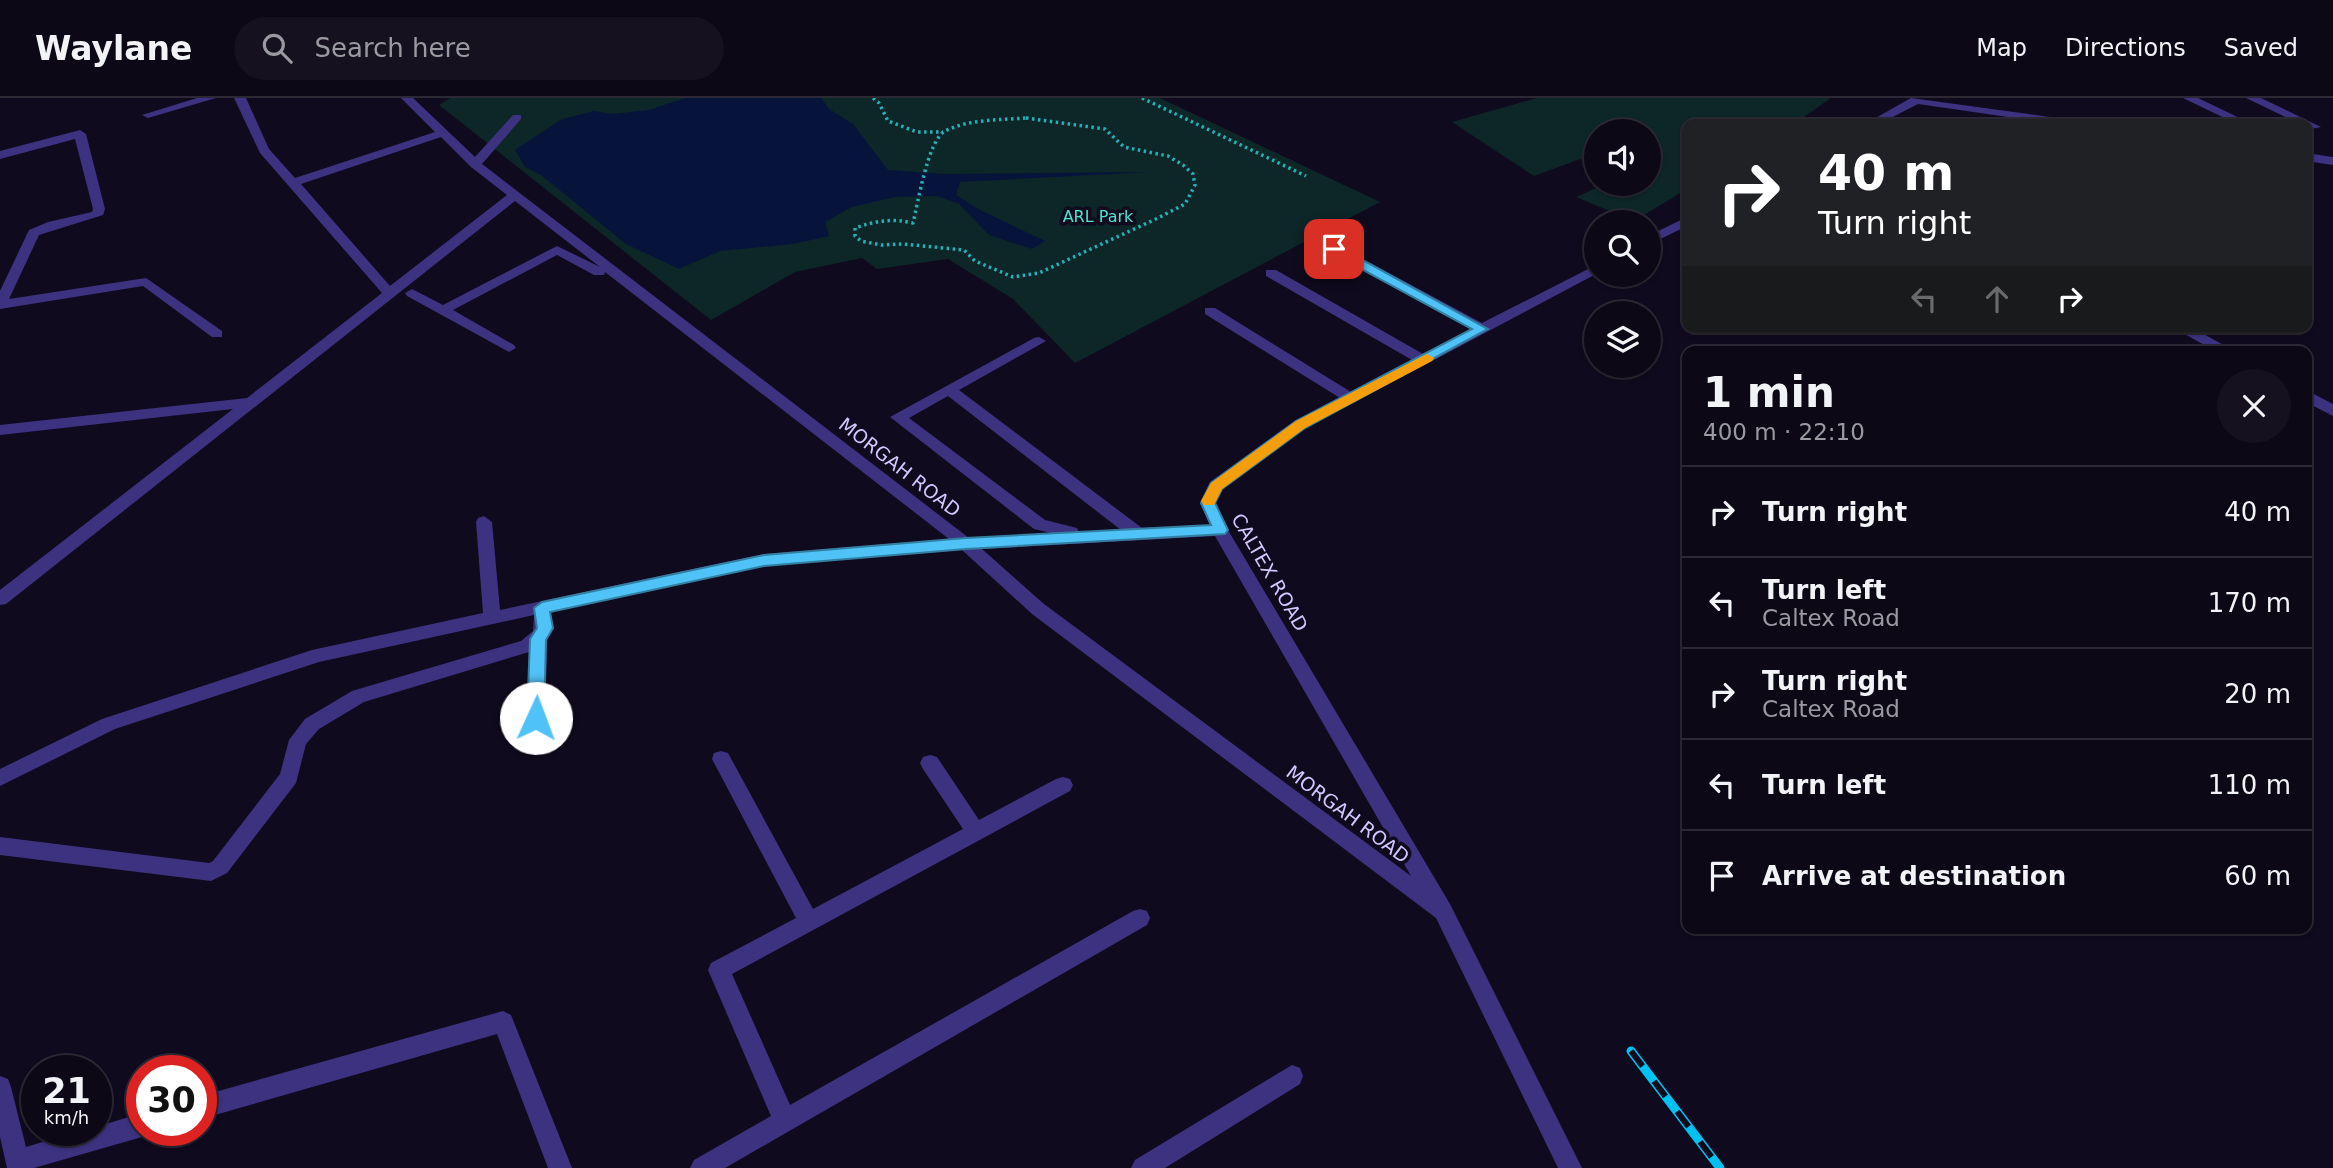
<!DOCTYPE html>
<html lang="en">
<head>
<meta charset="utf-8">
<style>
	body { margin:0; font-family:"DejaVu Sans",sans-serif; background:#15111f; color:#f1f3f6; height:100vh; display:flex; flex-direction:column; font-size:26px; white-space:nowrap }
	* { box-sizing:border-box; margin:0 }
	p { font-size:23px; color:#9a9aa1 }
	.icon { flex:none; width:38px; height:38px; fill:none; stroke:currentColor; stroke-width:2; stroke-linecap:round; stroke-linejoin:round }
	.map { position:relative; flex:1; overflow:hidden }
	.panel { position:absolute; left:1682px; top:248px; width:630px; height:588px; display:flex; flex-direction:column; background:#0c0816; border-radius:14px; box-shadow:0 2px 5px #0004,0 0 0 2px #2c2935 }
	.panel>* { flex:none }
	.banner { position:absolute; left:1682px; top:21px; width:630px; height:214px; border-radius:14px; box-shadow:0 2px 5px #0004,0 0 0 2px #2c2935; background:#202124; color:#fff; overflow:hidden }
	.tools { position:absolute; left:1584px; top:21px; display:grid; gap:14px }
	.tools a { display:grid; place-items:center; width:77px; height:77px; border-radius:50%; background:#0c0816; box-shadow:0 2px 5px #0004,0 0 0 2px #2c2935; font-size:35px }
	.speed { position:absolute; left:21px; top:957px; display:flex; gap:14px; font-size:35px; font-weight:700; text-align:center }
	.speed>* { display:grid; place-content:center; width:91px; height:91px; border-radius:50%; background:#0c0816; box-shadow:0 2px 5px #0004,0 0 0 2px #2c2935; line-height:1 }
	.speed small { font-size:18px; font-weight:400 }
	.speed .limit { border:10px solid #d22; background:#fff; color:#111 }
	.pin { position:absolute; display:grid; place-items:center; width:60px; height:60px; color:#fff; margin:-30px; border-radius:14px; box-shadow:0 4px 10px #0006 }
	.me { position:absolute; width:77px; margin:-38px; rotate:2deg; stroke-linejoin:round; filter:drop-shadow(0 0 5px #0008) }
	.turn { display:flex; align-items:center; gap:24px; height:147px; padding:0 21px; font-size:32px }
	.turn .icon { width:91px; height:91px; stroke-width:2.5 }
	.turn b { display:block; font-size:49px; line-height:60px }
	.lanes { display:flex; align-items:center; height:66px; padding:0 21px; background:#0003; justify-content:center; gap:35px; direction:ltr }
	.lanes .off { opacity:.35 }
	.round { display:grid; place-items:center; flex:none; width:74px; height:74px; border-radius:37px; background:#15111f }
	.headline { display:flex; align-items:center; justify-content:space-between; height:119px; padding:0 21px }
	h1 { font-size:42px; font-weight:700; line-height:52px }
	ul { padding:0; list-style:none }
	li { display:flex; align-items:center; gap:21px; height:91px; padding:0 21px; border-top:2px solid #2c2935 }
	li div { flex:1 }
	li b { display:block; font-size:26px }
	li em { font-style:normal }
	header { display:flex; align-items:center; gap:42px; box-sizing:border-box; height:98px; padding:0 35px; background:#0c0816; border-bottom:2px solid #2c2935 }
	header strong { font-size:33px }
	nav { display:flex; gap:38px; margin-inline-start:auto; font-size:24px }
	.search { width:490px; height:63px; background:#15111f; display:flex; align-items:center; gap:18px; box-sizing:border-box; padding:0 24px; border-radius:38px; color:#9a9aa1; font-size:26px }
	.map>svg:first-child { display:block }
	.green { fill:#0d2628 }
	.water { fill:#06143b }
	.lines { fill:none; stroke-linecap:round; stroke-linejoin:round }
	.path { stroke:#25b0b5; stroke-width:3.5; stroke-dasharray:2.5 3.5; stroke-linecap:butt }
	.minor { fill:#3d3280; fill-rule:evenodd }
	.rail-casing { stroke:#00c2f2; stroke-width:9 }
	.rail { stroke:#100a1e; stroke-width:6; stroke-dasharray:19; stroke-linecap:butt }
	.route { fill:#4fc3f7; stroke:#337fa1; stroke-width:2 }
	.slow { fill:#f59e0b }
	.labels { text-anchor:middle; stroke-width:7; stroke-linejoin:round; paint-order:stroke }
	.far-park-label { font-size:16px; fill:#4ce6ce; stroke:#100a1e }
	.street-label { font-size:19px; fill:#d3c7ff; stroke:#100a1e }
</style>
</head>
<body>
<header>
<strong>Waylane</strong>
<div class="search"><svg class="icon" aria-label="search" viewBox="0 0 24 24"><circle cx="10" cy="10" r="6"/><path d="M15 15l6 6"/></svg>Search here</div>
<nav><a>Map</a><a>Directions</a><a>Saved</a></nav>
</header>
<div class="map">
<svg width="2333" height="1070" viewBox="0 0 2333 1070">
	<rect width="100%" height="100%" fill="#100a1e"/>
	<!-- green -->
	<g class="green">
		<path d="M 450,0 L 1160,0 L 1380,104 L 1075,265 L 1013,201 L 948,161 L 877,171 L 862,160 L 795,174 L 711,222 L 439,7 Z"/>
		<path d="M 1537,0 L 1831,0 L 1794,26 L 1687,26 L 1687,91 L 1634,123 L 1576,99 L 1605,86 L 1648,86 L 1648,33 L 1596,33 L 1596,73 L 1580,61 L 1534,78 L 1452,24 Z"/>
	</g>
	<!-- water -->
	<path class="water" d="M 685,0 L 821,0 L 829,11 L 853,26 L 888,72 L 944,76 L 1148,74 L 960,84 L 956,97 L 980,112 L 1045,143 L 1032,151 L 989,137 L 959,106 L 937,98 L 895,99 L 852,109 L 825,124 L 829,138 L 793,146 L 720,153 L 679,171 L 626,146 L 541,77 L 525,69 L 515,52 L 562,21 L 594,13 L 613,16 L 649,12 Z"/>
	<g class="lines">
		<!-- path -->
		<g class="path">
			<path d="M 873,0 L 879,5 L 888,23 L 917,34 L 943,34"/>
			<path d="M 1142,0 L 1306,78"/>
			<path d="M 1026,20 L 1105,31 L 1124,49 L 1168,58 L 1183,67 L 1193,76 L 1195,87 L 1185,106 L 1158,120 L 1039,175 L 1013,179 L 975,163 L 964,152 L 903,146 L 881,147 L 861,143 L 855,138 L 855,130 C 875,123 892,120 913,125 C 918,105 928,42 945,33 C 969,21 1000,22 1026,20 Z"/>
		</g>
		<!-- minor -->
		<g class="minor">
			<path d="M 197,0 L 216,0 L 148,20 L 142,17 Z"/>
			<path d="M 234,0 L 246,0 L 269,51 L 295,80 L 435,34 L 401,0 L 413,0 L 475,59 L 513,17 L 521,17 L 521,21 L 482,66 L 969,440 L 1051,435 L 1034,431 L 890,319 L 1034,240 L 1039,239 L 1046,243 L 959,292 L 1142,430 L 1210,427 L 1200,405 L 1210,384 L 1296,322 L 1340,300 L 1205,216 L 1205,210 L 1215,210 L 1351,294 L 1412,262 L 1266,178 L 1266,172 L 1276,172 L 1423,256 L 1471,231 L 1329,154 L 1329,148 L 1339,148 L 1482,225 L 1596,167 L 1596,176 L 1306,330 L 1222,391 L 1216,405 L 1228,432 L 1450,806 L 1582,1070 L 1558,1070 L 1436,820 L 1032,516 L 962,452 L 764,468 L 551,514 L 552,527 L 547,541 L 545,620 L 543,625 L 536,627 L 529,625 L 527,620 L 529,554 L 364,604 L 319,631 L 306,646 L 296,685 L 227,775 L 211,783 L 0,757 L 0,739 L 209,765 L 213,763 L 280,676 L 289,642 L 305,621 L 352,593 L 521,543 L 533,533 L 534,517 L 319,564 L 115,631 L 0,688 L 0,671 L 102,621 L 312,552 L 483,515 L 476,424 L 478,420 L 484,418 L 492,424 L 500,512 L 764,456 L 949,441 L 605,174 L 604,177 L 594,177 L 557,157 L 453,212 L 514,247 L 516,250 L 509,254 L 407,198 L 405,195 L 412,191 L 443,207 L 557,148 L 600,169 L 515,103 L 6,506 L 0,507 L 0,492 L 233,311 L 0,337 L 0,327 L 247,300 L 382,195 L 260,55 ZM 441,39 L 471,69 L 507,97 L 390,188 L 301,86 ZM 948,298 L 1121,432 L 1079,434 L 1077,430 L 1045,422 L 909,320 ZM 1215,438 L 1411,778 L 1044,506 L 982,451 Z"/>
			<path d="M 1911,0 L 2079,23 L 2085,26 L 2057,26 L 1918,6 L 1879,26 L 1865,26 Z"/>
			<path d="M 2183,0 L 2198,0 L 2252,26 L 2237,26 Z"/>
			<path d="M 2246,0 L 2261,0 L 2321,29 L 2311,31 L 2306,26 L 2300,26 Z"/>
			<path d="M 80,32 L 86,36 L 105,111 L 103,117 L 39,137 L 9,201 L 146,180 L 222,233 L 222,239 L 212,239 L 143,188 L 0,211 L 0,193 L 29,132 L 48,124 L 92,114 L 93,111 L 75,41 L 0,61 L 0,53 Z"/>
			<path d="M 2306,55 L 2333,59 L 2333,67 L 2306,63 Z"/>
			<path d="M 1687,119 L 1687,128 L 1648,147 L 1648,138 Z"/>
			<path d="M 2172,229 L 2191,229 L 2236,254 L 2217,254 Z"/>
			<path d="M 2306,292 L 2333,306 L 2333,318 L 2306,304 Z"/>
			<path d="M 721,653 L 728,655 L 813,811 L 963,731 L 923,671 L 920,665 L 923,659 L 930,657 L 937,659 L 979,722 L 1056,681 L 1063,679 L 1070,681 L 1073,687 L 1070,693 L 732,876 L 790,1007 L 1133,813 L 1140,811 L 1147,813 L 1150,820 L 1147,827 L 725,1070 L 690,1070 L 694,1062 L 771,1018 L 708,872 L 711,865 L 796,820 L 712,661 L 714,655 Z"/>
			<path d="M 503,913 L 511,917 L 572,1070 L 548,1070 L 497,936 L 201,1021 L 201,998 Z"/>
			<path d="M 1292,967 L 1300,970 L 1303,978 L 1300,986 L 1165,1070 L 1131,1070 L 1135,1062 Z"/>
			<path d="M 0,978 L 8,981 L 11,989 L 26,1049 L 82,1032 L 96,1032 L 96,1029 L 142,1015 L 142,1032 L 151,1032 L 142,1039 L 34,1070 L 7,1070 L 0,1039 Z"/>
		</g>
		<defs>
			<path id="rail" d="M 1631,953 L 1720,1070"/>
		</defs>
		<!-- rail casing -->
		<use href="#rail" class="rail-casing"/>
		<!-- rail -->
		<use href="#rail" class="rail"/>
	</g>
	<!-- route -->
	<path class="route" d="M 1330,149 L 1339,149 L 1488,231 L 1305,330 L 1222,391 L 1215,405 L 1228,432 L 1225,436 L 966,451 L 764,468 L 550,514 L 553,530 L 546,542 L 544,620 L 541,625 L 530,625 L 527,620 L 530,541 L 537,530 L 534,510 L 542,504 L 764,457 L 966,440 L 1211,427 L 1201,405 L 1211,385 L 1296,323 L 1472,231 L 1330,154 Z"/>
	<!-- slow -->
	<path class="slow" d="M 1427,256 L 1434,260 L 1432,263 L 1305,330 L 1222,391 L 1214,407 L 1204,407 L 1201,403 L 1211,385 L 1296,323 Z"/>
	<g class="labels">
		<!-- far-park labels -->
		<g class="far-park-label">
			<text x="1098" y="124">ARL Park</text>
		</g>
		<!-- street labels -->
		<g class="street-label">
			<text transform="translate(900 369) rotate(38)" y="7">MORGAH ROAD</text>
			<text transform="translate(1270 474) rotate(60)" y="7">CALTEX ROAD</text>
			<text transform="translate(1348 716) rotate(37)" y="7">MORGAH ROAD</text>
		</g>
	</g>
</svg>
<div class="tools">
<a><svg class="icon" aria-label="sound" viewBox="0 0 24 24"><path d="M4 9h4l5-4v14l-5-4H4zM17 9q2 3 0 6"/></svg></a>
<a><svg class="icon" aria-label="search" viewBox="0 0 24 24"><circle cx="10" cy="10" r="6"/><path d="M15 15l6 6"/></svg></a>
<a><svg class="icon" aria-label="layers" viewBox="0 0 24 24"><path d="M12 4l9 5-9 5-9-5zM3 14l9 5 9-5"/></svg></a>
</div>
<div class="speed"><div>21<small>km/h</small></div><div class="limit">30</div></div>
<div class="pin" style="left:1334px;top:151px;background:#d93025"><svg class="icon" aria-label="arrive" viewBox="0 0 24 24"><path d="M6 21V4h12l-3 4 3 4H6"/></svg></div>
<svg class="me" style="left:536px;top:620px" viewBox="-20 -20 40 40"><circle r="19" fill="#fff"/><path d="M0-13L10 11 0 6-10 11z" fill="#4fc3f7"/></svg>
<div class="banner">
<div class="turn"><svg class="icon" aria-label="right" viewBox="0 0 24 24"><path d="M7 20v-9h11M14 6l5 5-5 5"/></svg><div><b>40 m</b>Turn right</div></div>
<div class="lanes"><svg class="icon off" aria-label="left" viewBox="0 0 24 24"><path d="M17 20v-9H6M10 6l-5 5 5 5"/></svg><svg class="icon off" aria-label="ahead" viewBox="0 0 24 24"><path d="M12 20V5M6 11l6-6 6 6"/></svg><svg class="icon" aria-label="right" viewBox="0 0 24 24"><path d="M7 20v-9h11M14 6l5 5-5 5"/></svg></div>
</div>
<section class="panel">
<div class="headline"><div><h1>1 min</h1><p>400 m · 22:10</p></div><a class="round"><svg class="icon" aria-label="close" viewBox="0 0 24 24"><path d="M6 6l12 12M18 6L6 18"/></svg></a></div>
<ul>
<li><svg class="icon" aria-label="right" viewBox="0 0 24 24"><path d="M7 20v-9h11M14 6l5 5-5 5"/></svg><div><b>Turn right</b></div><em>40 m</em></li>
<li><svg class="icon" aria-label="left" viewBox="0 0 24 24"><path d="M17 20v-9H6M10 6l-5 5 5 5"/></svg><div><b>Turn left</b><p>Caltex Road</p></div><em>170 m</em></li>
<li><svg class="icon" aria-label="right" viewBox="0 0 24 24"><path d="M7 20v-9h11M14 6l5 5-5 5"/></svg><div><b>Turn right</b><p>Caltex Road</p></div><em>20 m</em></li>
<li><svg class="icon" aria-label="left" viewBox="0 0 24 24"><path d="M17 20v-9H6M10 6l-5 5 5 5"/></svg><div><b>Turn left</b></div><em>110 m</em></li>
<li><svg class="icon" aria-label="arrive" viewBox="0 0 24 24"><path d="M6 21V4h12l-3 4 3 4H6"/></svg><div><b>Arrive at destination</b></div><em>60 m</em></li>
</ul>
</section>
</div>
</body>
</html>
